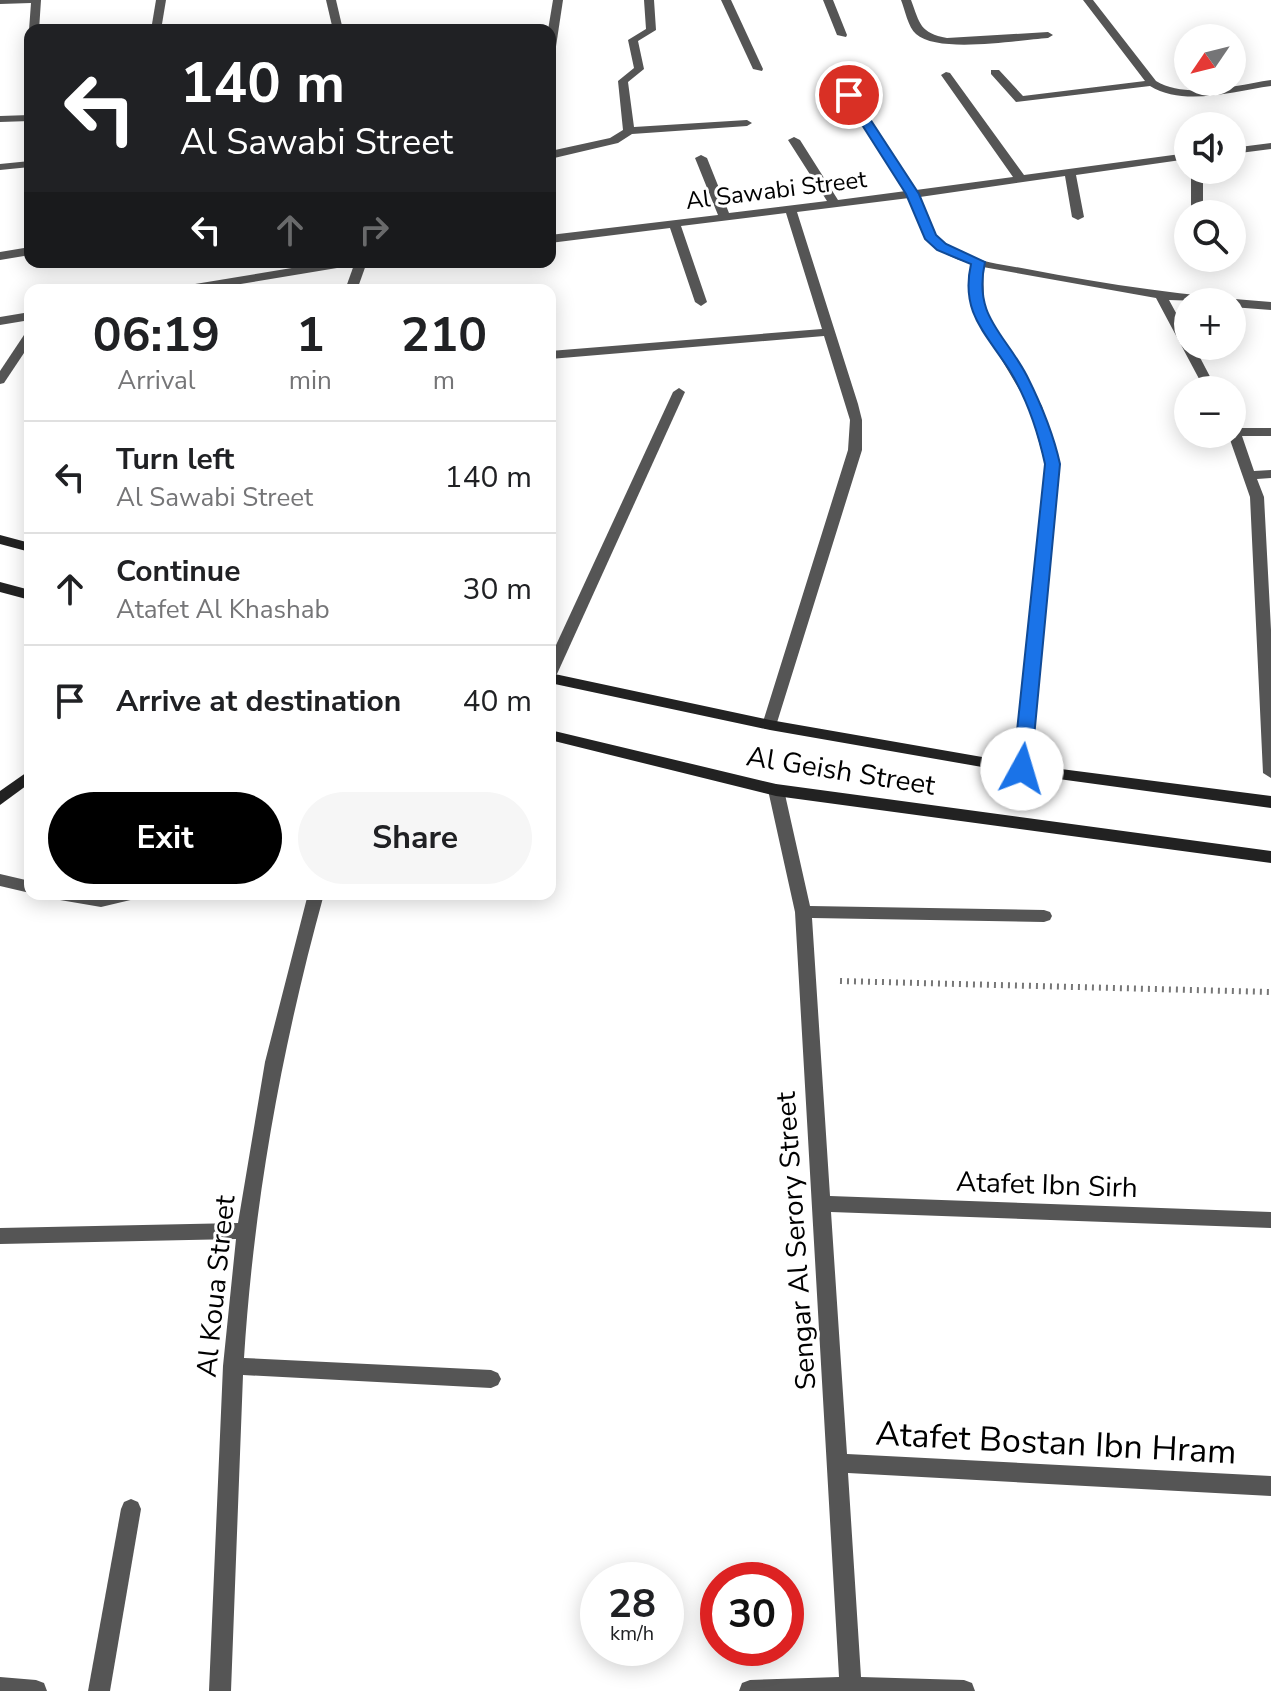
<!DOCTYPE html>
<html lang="en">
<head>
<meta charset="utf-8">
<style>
	body { margin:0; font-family:"Nunito Sans",sans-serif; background:#f6f6f6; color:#202124; height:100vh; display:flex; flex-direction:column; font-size:30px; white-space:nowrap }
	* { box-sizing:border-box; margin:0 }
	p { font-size:26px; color:#757577 }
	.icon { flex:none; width:44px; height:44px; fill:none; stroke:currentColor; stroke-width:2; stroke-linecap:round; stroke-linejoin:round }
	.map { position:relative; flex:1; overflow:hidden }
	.drawer { position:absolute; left:24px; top:284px; width:532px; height:616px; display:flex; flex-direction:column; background:#fff; border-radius:16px; box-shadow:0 4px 20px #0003 }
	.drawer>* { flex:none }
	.top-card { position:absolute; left:24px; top:24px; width:532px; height:244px; border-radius:16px; box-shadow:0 4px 20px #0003; background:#202124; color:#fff; overflow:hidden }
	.needle { width:52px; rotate:235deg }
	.controls { position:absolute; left:1174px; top:24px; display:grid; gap:16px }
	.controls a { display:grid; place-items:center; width:72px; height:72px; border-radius:50%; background:#fff; box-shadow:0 4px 20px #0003; font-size:40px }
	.speed { position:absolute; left:580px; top:1562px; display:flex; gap:16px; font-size:40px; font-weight:700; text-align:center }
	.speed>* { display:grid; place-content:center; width:104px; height:104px; border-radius:50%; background:#fff; box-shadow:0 4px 20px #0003; line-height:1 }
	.speed small { font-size:20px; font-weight:400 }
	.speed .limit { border:12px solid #d22; background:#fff; color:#111 }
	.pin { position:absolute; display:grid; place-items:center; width:68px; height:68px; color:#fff; margin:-34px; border:4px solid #fff; border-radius:50%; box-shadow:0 2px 8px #0007 }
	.me { position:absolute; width:88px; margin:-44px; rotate:6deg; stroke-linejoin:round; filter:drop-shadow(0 0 6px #0008) }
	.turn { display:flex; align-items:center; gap:28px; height:168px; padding:0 24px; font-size:36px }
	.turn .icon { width:104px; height:104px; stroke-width:2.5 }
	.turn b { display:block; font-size:56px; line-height:68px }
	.lanes { display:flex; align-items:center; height:76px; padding:0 24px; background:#0003; justify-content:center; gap:40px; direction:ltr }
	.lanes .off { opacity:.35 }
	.eta { display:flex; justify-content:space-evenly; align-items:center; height:136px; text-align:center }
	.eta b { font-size:48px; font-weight:700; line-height:56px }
	.button { display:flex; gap:16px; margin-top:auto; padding:16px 24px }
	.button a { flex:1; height:92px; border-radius:48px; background:#000; color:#fff; font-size:32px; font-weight:700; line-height:92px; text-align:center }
	.button a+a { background:#f6f6f6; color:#202124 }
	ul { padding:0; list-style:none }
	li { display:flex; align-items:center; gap:24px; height:112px; padding:0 24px; border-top:2px solid #e0e0e0 }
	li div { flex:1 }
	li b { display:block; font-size:30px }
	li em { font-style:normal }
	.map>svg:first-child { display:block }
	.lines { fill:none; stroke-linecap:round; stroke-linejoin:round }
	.path { stroke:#777; stroke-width:6; stroke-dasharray:2 5; stroke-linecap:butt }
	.minor { fill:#555; fill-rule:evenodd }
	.secondary { fill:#222; fill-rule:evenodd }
	.route { fill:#1a73e8; stroke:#114b97; stroke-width:2 }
	.labels { text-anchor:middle; stroke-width:6; stroke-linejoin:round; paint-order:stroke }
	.far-street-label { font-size:24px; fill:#000; stroke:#fff }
	.street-label { font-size:28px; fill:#000; stroke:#fff }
	.near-street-label { font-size:34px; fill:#000; stroke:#fff }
</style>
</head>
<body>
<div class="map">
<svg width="1271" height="1691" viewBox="0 0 1271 1691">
	<rect width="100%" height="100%" fill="#fff"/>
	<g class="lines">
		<!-- path -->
		<path class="path" d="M 840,981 L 1271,992"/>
		<!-- minor -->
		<g class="minor">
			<path d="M 0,0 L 41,0 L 39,30 L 29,30 L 31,3 L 0,4 Z"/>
			<path d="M 156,0 L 166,0 L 161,30 L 151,30 Z"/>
			<path d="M 326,0 L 336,0 L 343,30 L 333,30 Z"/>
			<path d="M 553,0 L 563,0 L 555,53 L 550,56 L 548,30 Z"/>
			<path d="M 644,0 L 654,0 L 656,30 L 638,41 L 644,69 L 628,82 L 634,127 L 747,120 L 752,123 L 747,126 L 632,134 L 618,143 L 550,159 L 550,152 L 555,150 L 610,138 L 623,130 L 618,81 L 634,68 L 628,40 L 646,29 Z"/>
			<path d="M 721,0 L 731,0 L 763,69 L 762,71 L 753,69 Z"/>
			<path d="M 823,0 L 833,0 L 847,35 L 846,37 L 837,35 Z"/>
			<path d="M 901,0 L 911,0 C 920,24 920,33 947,38 L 1048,32 L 1053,35 L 1048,38 C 1018,40 938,54 916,34 C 908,27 905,10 901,0 Z"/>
			<path d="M 1083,0 L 1093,0 L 1156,81 C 1188,100 1236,85 1271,80 L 1271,86 C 1234,91 1184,107 1150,86 L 1016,102 L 991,74 L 991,70 L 999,70 L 1023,96 L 1145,81 Z"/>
			<path d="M 946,72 L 950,73 L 1024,175 L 1188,153 L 1188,159 L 1076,175 L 1084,217 L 1078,220 L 1072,217 L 1065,176 L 920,197 C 926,213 930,234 945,245 C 968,261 1000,264 1027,269 C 1108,285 1190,296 1271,302 L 1271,310 L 1232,307 L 1232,302 L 1169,300 L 1188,335 L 1188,346 L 1194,346 L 1217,390 L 1205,390 L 1156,298 L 983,267 L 984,301 L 989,318 L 1042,406 L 1059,464 L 1030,769 L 1022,774 L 1014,769 L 1045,464 L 1029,406 L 977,318 L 970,283 L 972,264 C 931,253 922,236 909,198 L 797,212 L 858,404 L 862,420 L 862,450 L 775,729 L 765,729 L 762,725 L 848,450 L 850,420 L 824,336 L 550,359 L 550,351 L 822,329 L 786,213 L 681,226 L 707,302 L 701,306 L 695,302 L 670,228 L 550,243 L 550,235 L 718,215 L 695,158 L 701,155 L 707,158 L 729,213 L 827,201 L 788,140 L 794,137 L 800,140 L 838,200 L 906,191 L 844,95 L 849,92 L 854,95 L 916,190 L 1013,177 L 941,75 Z"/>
			<path d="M 30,115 L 30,121 L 0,122 L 0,116 Z"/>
			<path d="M 1271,143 L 1271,149 L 1232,154 L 1232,148 Z"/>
			<path d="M 30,161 L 30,167 L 0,170 L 0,164 Z"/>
			<rect x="1191" y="170" width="12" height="44"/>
			<path d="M 30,247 L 30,255 L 0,260 L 0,252 Z"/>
			<path d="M 328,262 L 355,262 L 349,266 L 204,290 L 177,290 L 183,286 Z"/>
			<path d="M 355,262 L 367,262 L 357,290 L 345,290 Z"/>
			<path d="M 30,312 L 30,320 L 0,325 L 0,317 Z"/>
			<path d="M 30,331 L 30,344 L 4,383 L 0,384 L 0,371 L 26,332 Z"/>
			<path d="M 679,388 L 685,392 L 557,674 L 550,679 L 550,658 L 673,392 Z"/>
			<path d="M 1232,423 L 1239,428 L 1271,428 L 1271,436 L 1242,436 L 1254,471 L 1271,470 L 1271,478 L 1257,479 L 1264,497 L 1271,630 L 1271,778 L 1263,773 L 1250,497 L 1228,434 L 1232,434 Z"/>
			<path d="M 776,784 L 784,790 L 810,906 L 1044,910 L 1050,912 L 1052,916 L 1050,920 L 1044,922 L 812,918 L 830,1196 L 1271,1212 L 1271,1228 L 831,1212 L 847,1454 L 1271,1476 L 1271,1496 L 848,1473 L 861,1677 L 964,1680 L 972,1683 L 975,1691 L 739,1691 L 742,1683 L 750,1680 L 839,1677 L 795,912 L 768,790 Z"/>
			<path d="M 0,874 L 30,881 L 30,893 L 0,886 Z"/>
			<path d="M 52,894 L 141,894 L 139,898 L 101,907 L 60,900 L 54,898 Z"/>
			<path d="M 308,894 L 324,894 C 282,1046 254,1200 244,1358 L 491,1370 L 498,1373 L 501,1379 L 498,1385 L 491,1388 L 243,1375 L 231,1691 L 209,1691 L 223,1366 L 236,1239 L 0,1244 L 0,1228 L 238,1223 L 265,1062 Z"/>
			<path d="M 131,1499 L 138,1502 L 141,1509 L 110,1691 L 88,1691 L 121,1509 L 124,1502 Z"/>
			<path d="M 0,1677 L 36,1680 L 44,1683 L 47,1691 L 0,1691 Z"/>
		</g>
		<!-- secondary -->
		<g class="secondary">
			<path d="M 0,535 L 30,543 L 30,552 L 0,544 Z"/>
			<path d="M 0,582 L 30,590 L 30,600 L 0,592 Z"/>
			<path d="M 550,673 L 770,720 L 1022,764 L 1271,796 L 1271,808 L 1022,774 L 770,730 L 550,683 Z"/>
			<path d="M 550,730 L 776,784 L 1271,851 L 1271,863 L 776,796 L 550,740 Z"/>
			<path d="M 30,770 L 30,783 L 0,805 L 0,791 Z"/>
		</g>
	</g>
	<!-- route -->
	<path class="route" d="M 845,93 L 853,93 L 919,194 L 936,235 L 946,244 L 985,262 C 973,317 1004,332 1027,376 C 1041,404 1053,432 1060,464 L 1031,769 L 1022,775 L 1013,769 L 1045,464 C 1038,432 1027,399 1010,371 C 986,333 960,313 971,264 L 937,250 L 925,239 L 906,194 L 843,95 Z"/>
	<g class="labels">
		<!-- far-street labels -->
		<g class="far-street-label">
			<text transform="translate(776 190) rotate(-7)" y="8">Al Sawabi Street</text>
		</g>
		<!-- street labels -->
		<g class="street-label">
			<text transform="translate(841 770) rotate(9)" y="10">Al Geish Street</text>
			<text transform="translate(1047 1184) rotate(2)" y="10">Atafet Ibn Sirh</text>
			<text transform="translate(795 1241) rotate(-94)" y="10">Sengar Al Serory Street</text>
			<text transform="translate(215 1286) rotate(-84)" y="10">Al Koua Street</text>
		</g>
		<!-- near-street labels -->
		<g class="near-street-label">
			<text transform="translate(1056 1442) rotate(3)" y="12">Atafet Bostan Ibn Hram</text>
		</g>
	</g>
</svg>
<div class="controls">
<a><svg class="needle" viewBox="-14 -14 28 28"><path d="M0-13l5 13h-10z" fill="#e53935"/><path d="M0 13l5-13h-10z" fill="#757577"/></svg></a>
<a><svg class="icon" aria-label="sound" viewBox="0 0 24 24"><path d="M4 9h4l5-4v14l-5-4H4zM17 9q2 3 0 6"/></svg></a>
<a><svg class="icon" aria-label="search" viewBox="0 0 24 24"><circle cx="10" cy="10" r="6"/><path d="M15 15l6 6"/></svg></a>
<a>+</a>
<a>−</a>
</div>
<div class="speed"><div>28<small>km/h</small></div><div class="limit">30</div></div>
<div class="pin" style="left:849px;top:95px;background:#d93025"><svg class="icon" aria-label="arrive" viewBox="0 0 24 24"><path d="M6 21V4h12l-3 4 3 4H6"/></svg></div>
<svg class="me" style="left:1022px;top:769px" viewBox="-20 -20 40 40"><circle r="19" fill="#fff"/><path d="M0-13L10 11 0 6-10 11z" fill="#1a73e8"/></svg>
<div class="top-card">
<div class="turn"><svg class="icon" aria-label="left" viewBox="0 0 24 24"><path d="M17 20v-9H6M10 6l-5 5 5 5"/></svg><div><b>140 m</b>Al Sawabi Street</div></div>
<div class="lanes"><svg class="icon" aria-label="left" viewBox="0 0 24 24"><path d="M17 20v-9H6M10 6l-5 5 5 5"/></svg><svg class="icon off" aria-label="ahead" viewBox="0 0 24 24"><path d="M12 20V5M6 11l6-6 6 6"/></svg><svg class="icon off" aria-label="right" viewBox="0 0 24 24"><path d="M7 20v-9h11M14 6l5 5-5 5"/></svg></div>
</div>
<section class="drawer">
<div class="eta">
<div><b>06:19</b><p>Arrival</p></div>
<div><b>1</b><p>min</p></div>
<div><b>210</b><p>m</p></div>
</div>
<ul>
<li><svg class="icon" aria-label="left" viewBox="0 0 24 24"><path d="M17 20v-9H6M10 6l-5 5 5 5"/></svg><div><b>Turn left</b><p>Al Sawabi Street</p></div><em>140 m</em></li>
<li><svg class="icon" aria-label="ahead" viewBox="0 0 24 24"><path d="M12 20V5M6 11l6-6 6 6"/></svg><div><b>Continue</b><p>Atafet Al Khashab</p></div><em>30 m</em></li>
<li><svg class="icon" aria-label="arrive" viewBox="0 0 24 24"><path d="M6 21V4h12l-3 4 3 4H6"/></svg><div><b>Arrive at destination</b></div><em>40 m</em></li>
</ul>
<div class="button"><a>Exit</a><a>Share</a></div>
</section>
</div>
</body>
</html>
